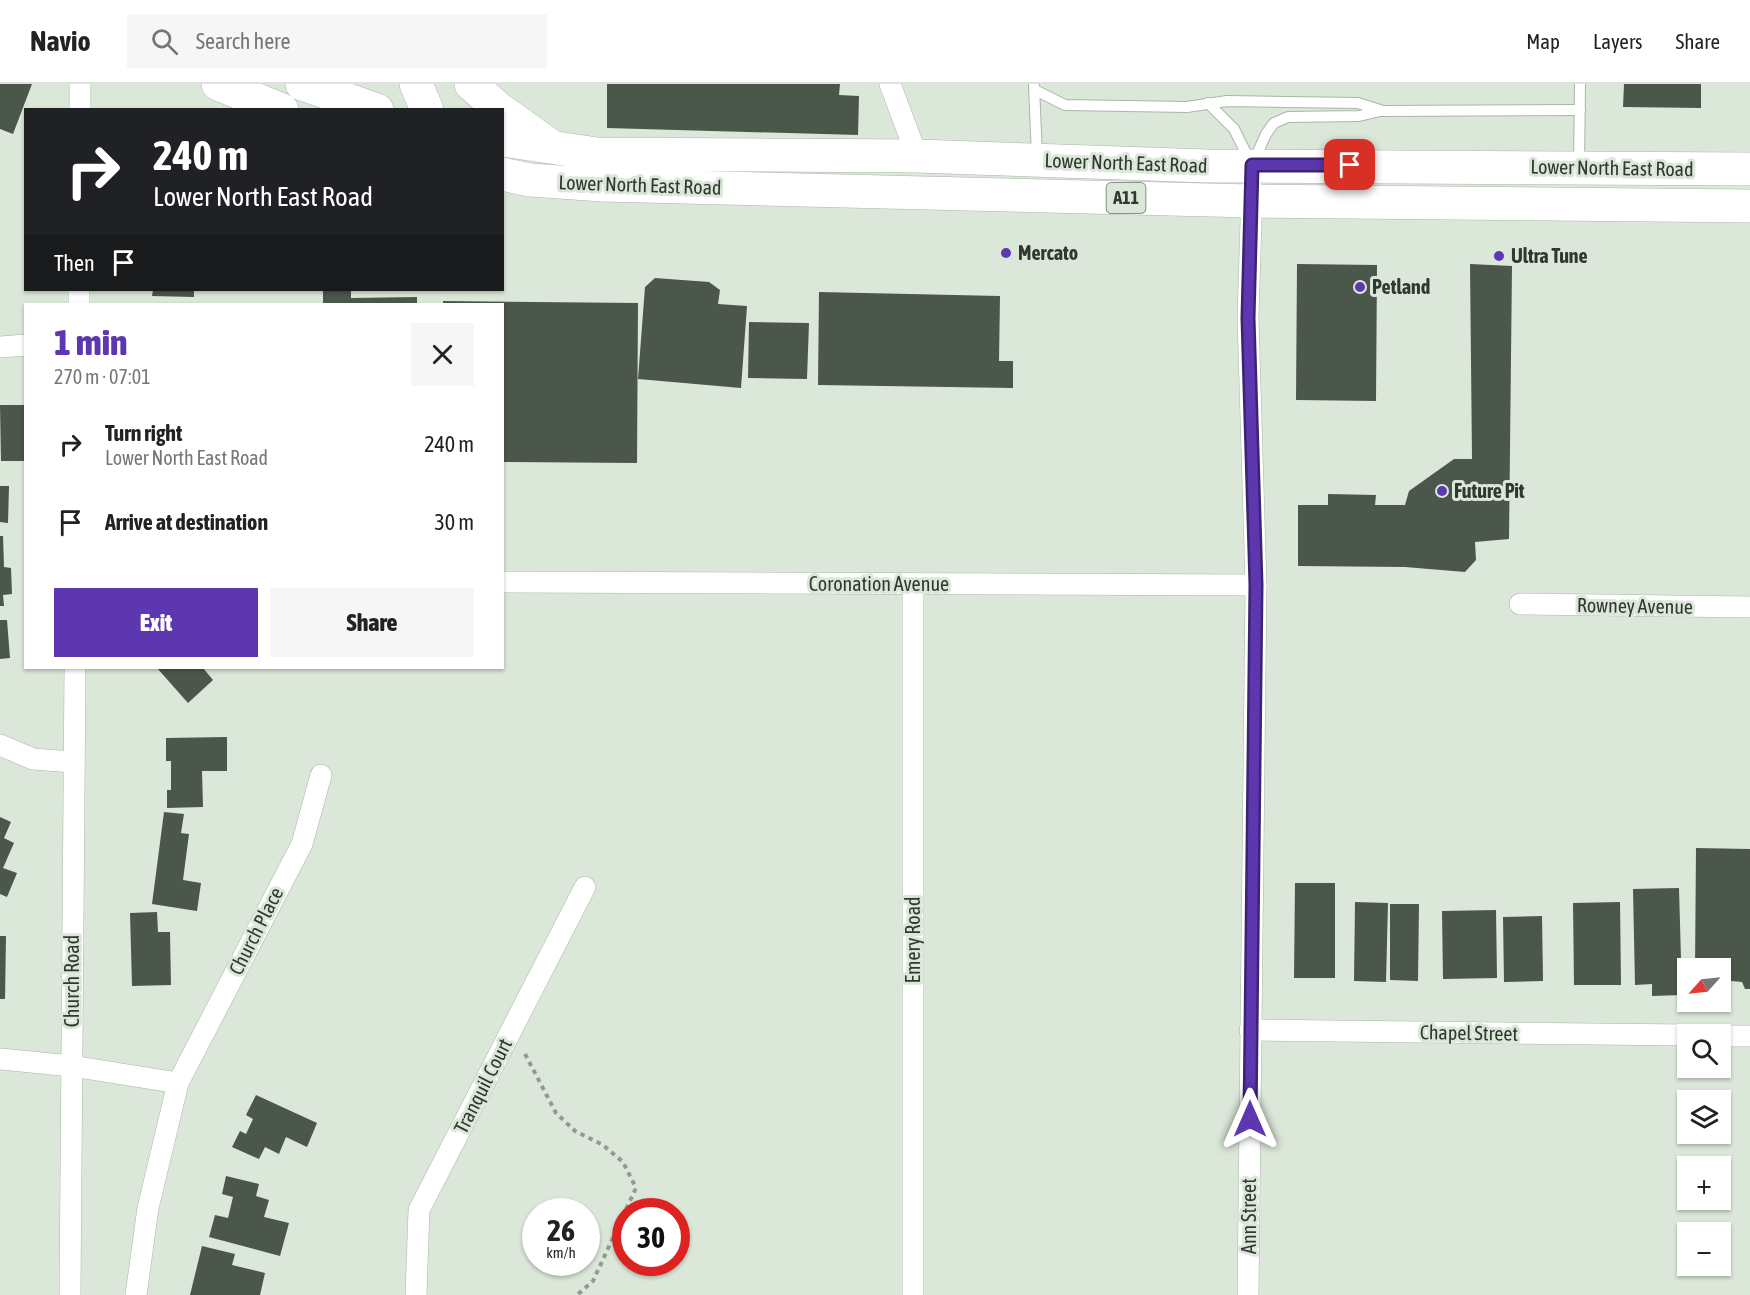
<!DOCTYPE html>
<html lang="en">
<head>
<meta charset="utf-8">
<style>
	body { margin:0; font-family:"Asap Condensed",sans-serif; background:#f6f6f6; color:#222; height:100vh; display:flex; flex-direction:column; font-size:22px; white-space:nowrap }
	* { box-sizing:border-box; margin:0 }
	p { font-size:20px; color:#767676 }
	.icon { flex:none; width:33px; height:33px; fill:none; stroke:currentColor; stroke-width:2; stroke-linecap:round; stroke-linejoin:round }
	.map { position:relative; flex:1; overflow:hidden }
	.side { position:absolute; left:24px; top:219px; width:480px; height:366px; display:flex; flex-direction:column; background:#fff; border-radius:0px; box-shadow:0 2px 4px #0004 }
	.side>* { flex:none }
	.hud { position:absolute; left:24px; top:24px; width:480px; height:183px; border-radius:0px; box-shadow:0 2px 4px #0004; background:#202124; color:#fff; overflow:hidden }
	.needle { width:39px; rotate:243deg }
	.controls { position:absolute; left:1677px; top:874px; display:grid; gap:12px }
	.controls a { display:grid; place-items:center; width:54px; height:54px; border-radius:0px; background:#fff; box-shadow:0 2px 4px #0004; font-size:30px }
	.speed { position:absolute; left:522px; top:1114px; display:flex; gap:12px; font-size:30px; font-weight:700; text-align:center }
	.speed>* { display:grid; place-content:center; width:78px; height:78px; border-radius:50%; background:#fff; box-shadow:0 2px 4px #0004; line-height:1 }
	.speed small { font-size:15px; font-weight:400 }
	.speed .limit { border:9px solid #d22; background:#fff; color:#111 }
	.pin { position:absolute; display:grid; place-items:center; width:51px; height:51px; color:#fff; margin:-26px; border-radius:12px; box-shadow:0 3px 9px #0006 }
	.me { position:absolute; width:66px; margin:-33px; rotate:0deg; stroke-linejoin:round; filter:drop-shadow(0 0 4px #0008) }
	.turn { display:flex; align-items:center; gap:21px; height:126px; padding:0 30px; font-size:27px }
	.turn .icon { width:78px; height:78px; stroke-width:2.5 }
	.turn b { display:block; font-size:42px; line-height:51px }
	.then { display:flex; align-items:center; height:57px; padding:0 30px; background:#0003; gap:12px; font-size:22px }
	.round { display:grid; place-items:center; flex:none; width:63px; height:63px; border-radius:0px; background:#f6f6f6 }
	.headline { display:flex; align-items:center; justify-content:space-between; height:102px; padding:0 30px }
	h1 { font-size:36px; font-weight:800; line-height:45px; color:#5c37b0 }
	.button { display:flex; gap:12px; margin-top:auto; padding:12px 30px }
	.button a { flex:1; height:69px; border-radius:0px; background:#5c37b0; color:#fff; font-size:24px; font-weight:800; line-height:69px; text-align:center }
	.button a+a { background:#f6f6f6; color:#222 }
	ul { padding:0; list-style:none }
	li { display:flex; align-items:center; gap:18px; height:78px; padding:0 30px }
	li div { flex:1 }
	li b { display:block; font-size:22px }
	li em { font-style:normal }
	header { display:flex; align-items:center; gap:36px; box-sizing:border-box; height:84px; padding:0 30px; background:#fff; border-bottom:2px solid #e0e0e0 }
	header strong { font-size:28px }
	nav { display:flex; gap:33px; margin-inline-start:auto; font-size:21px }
	.search { width:420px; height:54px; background:#f6f6f6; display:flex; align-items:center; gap:15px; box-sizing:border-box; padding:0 21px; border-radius:0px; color:#767676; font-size:22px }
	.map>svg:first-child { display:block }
	.building { fill:#4c574b }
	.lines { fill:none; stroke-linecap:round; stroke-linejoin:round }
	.lane-casing { stroke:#aab6a8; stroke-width:12 }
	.street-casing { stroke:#aab6a8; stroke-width:22 }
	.primary-casing { stroke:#aab6a8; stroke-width:34 }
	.path { stroke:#929b91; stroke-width:4; stroke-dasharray:4.5 4.5; stroke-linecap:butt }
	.lane { stroke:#fff; stroke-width:10 }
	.street { stroke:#fff; stroke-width:21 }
	.primary { stroke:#fff; stroke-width:33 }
	.route-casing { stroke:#3c2472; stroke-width:15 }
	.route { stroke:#5c37b0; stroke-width:10 }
	.poi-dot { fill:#5c37b0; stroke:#dbe7d9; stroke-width:2 }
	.labels { text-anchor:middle; stroke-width:6; stroke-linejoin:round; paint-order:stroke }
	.shield { fill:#dbe7d9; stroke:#656c64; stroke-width:1.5 }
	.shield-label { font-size:18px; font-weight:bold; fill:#323732 }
	.street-label { font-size:20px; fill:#323732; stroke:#dbe7d9 }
	.poi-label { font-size:20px; font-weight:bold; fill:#323732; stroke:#dbe7d9; text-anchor:start }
</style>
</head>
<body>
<header>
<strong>Navio</strong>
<div class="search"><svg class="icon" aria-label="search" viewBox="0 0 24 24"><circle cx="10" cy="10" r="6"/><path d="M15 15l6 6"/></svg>Search here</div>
<nav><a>Map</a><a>Layers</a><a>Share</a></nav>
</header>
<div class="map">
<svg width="1750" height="1211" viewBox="0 0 1750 1211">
	<rect width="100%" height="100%" fill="#dbe7d9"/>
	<!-- building -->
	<g class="building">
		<path d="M 0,0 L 32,0 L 13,50 L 0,45 Z"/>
		<path d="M 607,0 L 840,0 L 839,11 L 859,12 L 858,51 L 607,44 Z"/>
		<path d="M 1624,0 L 1701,0 L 1701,24 L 1623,23 Z"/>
		<path d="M 1297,180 L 1377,181 L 1376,317 L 1296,316 Z"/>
		<path d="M 1470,180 L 1512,182 L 1509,455 L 1475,458 L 1476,476 L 1465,488 L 1405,483 L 1298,482 L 1298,421 L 1328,421 L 1328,410 L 1376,411 L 1375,421 L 1405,421 L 1409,407 L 1454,375 L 1472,375 Z"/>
		<path d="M 655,194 L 709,198 L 720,206 L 718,220 L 747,222 L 741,304 L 638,295 L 645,203 Z"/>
		<path d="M 153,206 L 194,206 L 194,213 L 152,212 Z"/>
		<path d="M 323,206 L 351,206 L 351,214 L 417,213 L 417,220 L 323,220 Z"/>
		<path d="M 819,208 L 1000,212 L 999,277 L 1013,277 L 1013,304 L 818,301 Z"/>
		<path d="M 443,217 L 638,219 L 637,379 L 502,378 L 502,220 L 443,220 Z"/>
		<path d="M 749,238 L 809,239 L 807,295 L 748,294 Z"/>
		<path d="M 0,321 L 26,321 L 26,377 L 1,377 Z"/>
		<path d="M 0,402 L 9,402 L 8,439 L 0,438 Z"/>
		<path d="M 0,452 L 3,452 L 4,483 L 11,484 L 12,510 L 3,511 L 4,522 L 0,522 Z"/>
		<path d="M 0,536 L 7,536 L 10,574 L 0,575 Z"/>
		<path d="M 157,584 L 203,584 L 213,596 L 188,619 Z"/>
		<path d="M 227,653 L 227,687 L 202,687 L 203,723 L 167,724 L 167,706 L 171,706 L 171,677 L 166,677 L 166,654 Z"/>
		<path d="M 164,728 L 184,730 L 181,749 L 189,750 L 183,796 L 201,799 L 197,827 L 152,820 Z"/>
		<path d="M 0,733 L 11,738 L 4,754 L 14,759 L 3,784 L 17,789 L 7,813 L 0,810 Z"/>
		<path d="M 1696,764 L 1750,765 L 1750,905 L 1745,905 L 1742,898 L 1731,897 L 1720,908 L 1720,885 L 1695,885 Z"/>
		<path d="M 1295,799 L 1335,799 L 1335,894 L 1294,894 Z"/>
		<path d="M 1679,804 L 1682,911 L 1652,912 L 1652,900 L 1635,901 L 1633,805 Z"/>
		<path d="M 1355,818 L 1388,819 L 1386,898 L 1354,897 Z"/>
		<path d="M 1620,818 L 1621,901 L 1574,901 L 1573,819 Z"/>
		<path d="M 1390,820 L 1419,820 L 1418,897 L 1390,896 Z"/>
		<path d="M 1496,826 L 1497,894 L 1443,895 L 1442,827 Z"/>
		<path d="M 157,828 L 158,848 L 170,848 L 171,901 L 132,902 L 130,829 Z"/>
		<path d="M 1542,832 L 1543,897 L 1504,898 L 1503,833 Z"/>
		<path d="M 0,852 L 6,852 L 5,915 L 0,915 Z"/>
		<path d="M 256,1011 L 317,1039 L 307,1063 L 286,1053 L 279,1070 L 265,1063 L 259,1075 L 232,1063 L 240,1047 L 246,1050 L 253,1035 L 246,1031 Z"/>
		<path d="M 226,1092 L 259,1100 L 256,1112 L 269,1116 L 264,1133 L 289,1139 L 280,1172 L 209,1153 L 215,1131 L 228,1134 L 233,1113 L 222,1110 Z"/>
		<path d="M 202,1162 L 235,1170 L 232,1181 L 265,1189 L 260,1211 L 190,1211 Z"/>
	</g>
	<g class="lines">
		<defs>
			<g id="lane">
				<path d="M 1034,2 L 1037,73"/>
				<path d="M 1035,6 L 1065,21 L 1187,23 L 1227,17 L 1358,19 L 1383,27 L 1580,26"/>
				<path d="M 1208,19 L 1234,45 L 1250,77"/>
				<path d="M 1253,79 L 1266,50 L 1274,39 L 1288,33 L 1359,32 L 1380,27"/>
				<path d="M 1579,81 L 1580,0"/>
			</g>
			<g id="street">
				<path d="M 890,0 L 917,72"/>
				<path d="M 80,26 L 80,0"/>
				<path d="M 79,220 L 79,206"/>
				<path d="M 0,263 L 26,261"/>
				<path d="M 502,498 L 1256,501"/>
				<path d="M 913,500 L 913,1211"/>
				<path d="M 1520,520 L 1750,523"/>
				<path d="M 0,661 L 33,675 L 73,678"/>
				<path d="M 1250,946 L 1688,951"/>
				<path d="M 1720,952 L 1750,952"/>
				<path d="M 0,975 L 72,982 L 178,999 L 148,1124 L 136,1211"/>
				<path d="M 178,999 L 302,760 L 321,691"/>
				<path d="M 70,1211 L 75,584"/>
				<path d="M 416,1211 L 419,1126 L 585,803"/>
				<path d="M 1248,1211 L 1256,501 L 1248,234 L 1252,105"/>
			</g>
			<g id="primary">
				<path d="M 218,0 L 282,26"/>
				<path d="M 302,0 L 377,26"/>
				<path d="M 416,0 L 427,26"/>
				<path d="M 471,0 L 500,26"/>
				<path d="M 502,27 L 548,60"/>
				<path d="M 502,56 L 597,70 L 917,72 L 1207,82 L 1750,85"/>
				<path d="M 502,90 L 530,96 L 603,101 L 1251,117 L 1750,122"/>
			</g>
		</defs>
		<!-- lane casing -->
		<use href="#lane" class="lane-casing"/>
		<!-- street casing -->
		<use href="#street" class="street-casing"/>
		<!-- primary casing -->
		<use href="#primary" class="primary-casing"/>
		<!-- path -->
		<path class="path" d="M 525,970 L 556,1029 L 575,1047 L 603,1061 L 623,1078 L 636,1104 L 593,1197 L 577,1211"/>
		<!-- lane -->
		<use href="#lane" class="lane"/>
		<!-- street -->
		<use href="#street" class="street"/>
		<!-- primary -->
		<use href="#primary" class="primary"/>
	</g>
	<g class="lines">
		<defs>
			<path id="route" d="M 1250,1035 L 1256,501 L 1248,234 L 1252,81 L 1350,81"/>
		</defs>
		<!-- route casing -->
		<use href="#route" class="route-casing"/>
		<!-- route -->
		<use href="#route" class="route"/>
	</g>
	<!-- markers -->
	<g class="poi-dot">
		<circle cx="1006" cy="169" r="6"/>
		<circle cx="1499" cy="172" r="6"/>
		<circle cx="1360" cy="203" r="6"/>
		<circle cx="1442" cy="407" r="6"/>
	</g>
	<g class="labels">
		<!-- shield labels -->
		<rect class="shield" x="1106.5" y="99" width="39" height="30" rx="4.5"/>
		<g class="shield-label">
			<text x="1126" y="120">A11</text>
		</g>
		<!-- street labels -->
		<g class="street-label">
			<text transform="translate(1126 79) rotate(2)" y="7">Lower North East Road</text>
			<text transform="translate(1612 84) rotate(1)" y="7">Lower North East Road</text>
			<text transform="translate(640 101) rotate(2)" y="7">Lower North East Road</text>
			<text x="879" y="507">Coronation Avenue</text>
			<text transform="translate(1635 522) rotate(1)" y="7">Rowney Avenue</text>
			<text transform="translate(256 847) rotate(-63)" y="7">Church Place</text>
			<text transform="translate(913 856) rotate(-90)" y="7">Emery Road</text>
			<text transform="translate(72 897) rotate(-90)" y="7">Church Road</text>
			<text transform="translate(1469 949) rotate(1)" y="7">Chapel Street</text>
			<text transform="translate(483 1002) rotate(-63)" y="7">Tranquil Court</text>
			<text transform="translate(1249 1132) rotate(-90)" y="7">Ann Street</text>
		</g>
		<!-- poi labels -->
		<g class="poi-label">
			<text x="1018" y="176">Mercato</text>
			<text x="1511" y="179">Ultra Tune</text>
			<text x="1372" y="210">Petland</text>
			<text x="1454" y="414">Future Pit</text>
		</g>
	</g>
</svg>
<div class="controls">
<a><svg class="needle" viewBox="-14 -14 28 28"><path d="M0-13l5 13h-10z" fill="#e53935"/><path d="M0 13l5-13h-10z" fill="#767676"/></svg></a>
<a><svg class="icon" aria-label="search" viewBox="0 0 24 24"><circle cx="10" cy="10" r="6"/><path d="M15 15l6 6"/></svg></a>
<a><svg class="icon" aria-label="layers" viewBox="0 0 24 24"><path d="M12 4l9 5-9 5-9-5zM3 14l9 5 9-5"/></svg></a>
<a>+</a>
<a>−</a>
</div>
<div class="speed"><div>26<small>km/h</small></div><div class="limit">30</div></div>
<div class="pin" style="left:1350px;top:81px;background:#d93025"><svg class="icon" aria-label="arrive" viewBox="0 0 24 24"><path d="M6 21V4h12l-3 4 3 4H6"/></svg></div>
<svg class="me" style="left:1250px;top:1035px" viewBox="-20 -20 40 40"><path d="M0-17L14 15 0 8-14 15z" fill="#5c37b0" stroke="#fff" stroke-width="4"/></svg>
<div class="hud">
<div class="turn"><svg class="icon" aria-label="right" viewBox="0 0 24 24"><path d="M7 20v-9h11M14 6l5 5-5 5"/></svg><div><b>240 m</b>Lower North East Road</div></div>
<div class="then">Then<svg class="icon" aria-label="arrive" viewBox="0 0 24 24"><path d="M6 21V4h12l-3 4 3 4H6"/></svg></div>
</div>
<section class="side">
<div class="headline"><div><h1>1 min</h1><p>270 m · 07:01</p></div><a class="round"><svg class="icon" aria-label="close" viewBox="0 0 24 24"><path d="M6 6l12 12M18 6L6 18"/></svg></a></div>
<ul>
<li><svg class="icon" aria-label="right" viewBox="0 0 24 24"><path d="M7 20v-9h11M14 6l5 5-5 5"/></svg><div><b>Turn right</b><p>Lower North East Road</p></div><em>240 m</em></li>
<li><svg class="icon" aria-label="arrive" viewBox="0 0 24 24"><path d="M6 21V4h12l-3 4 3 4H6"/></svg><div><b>Arrive at destination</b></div><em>30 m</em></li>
</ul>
<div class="button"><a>Exit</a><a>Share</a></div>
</section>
</div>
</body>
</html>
